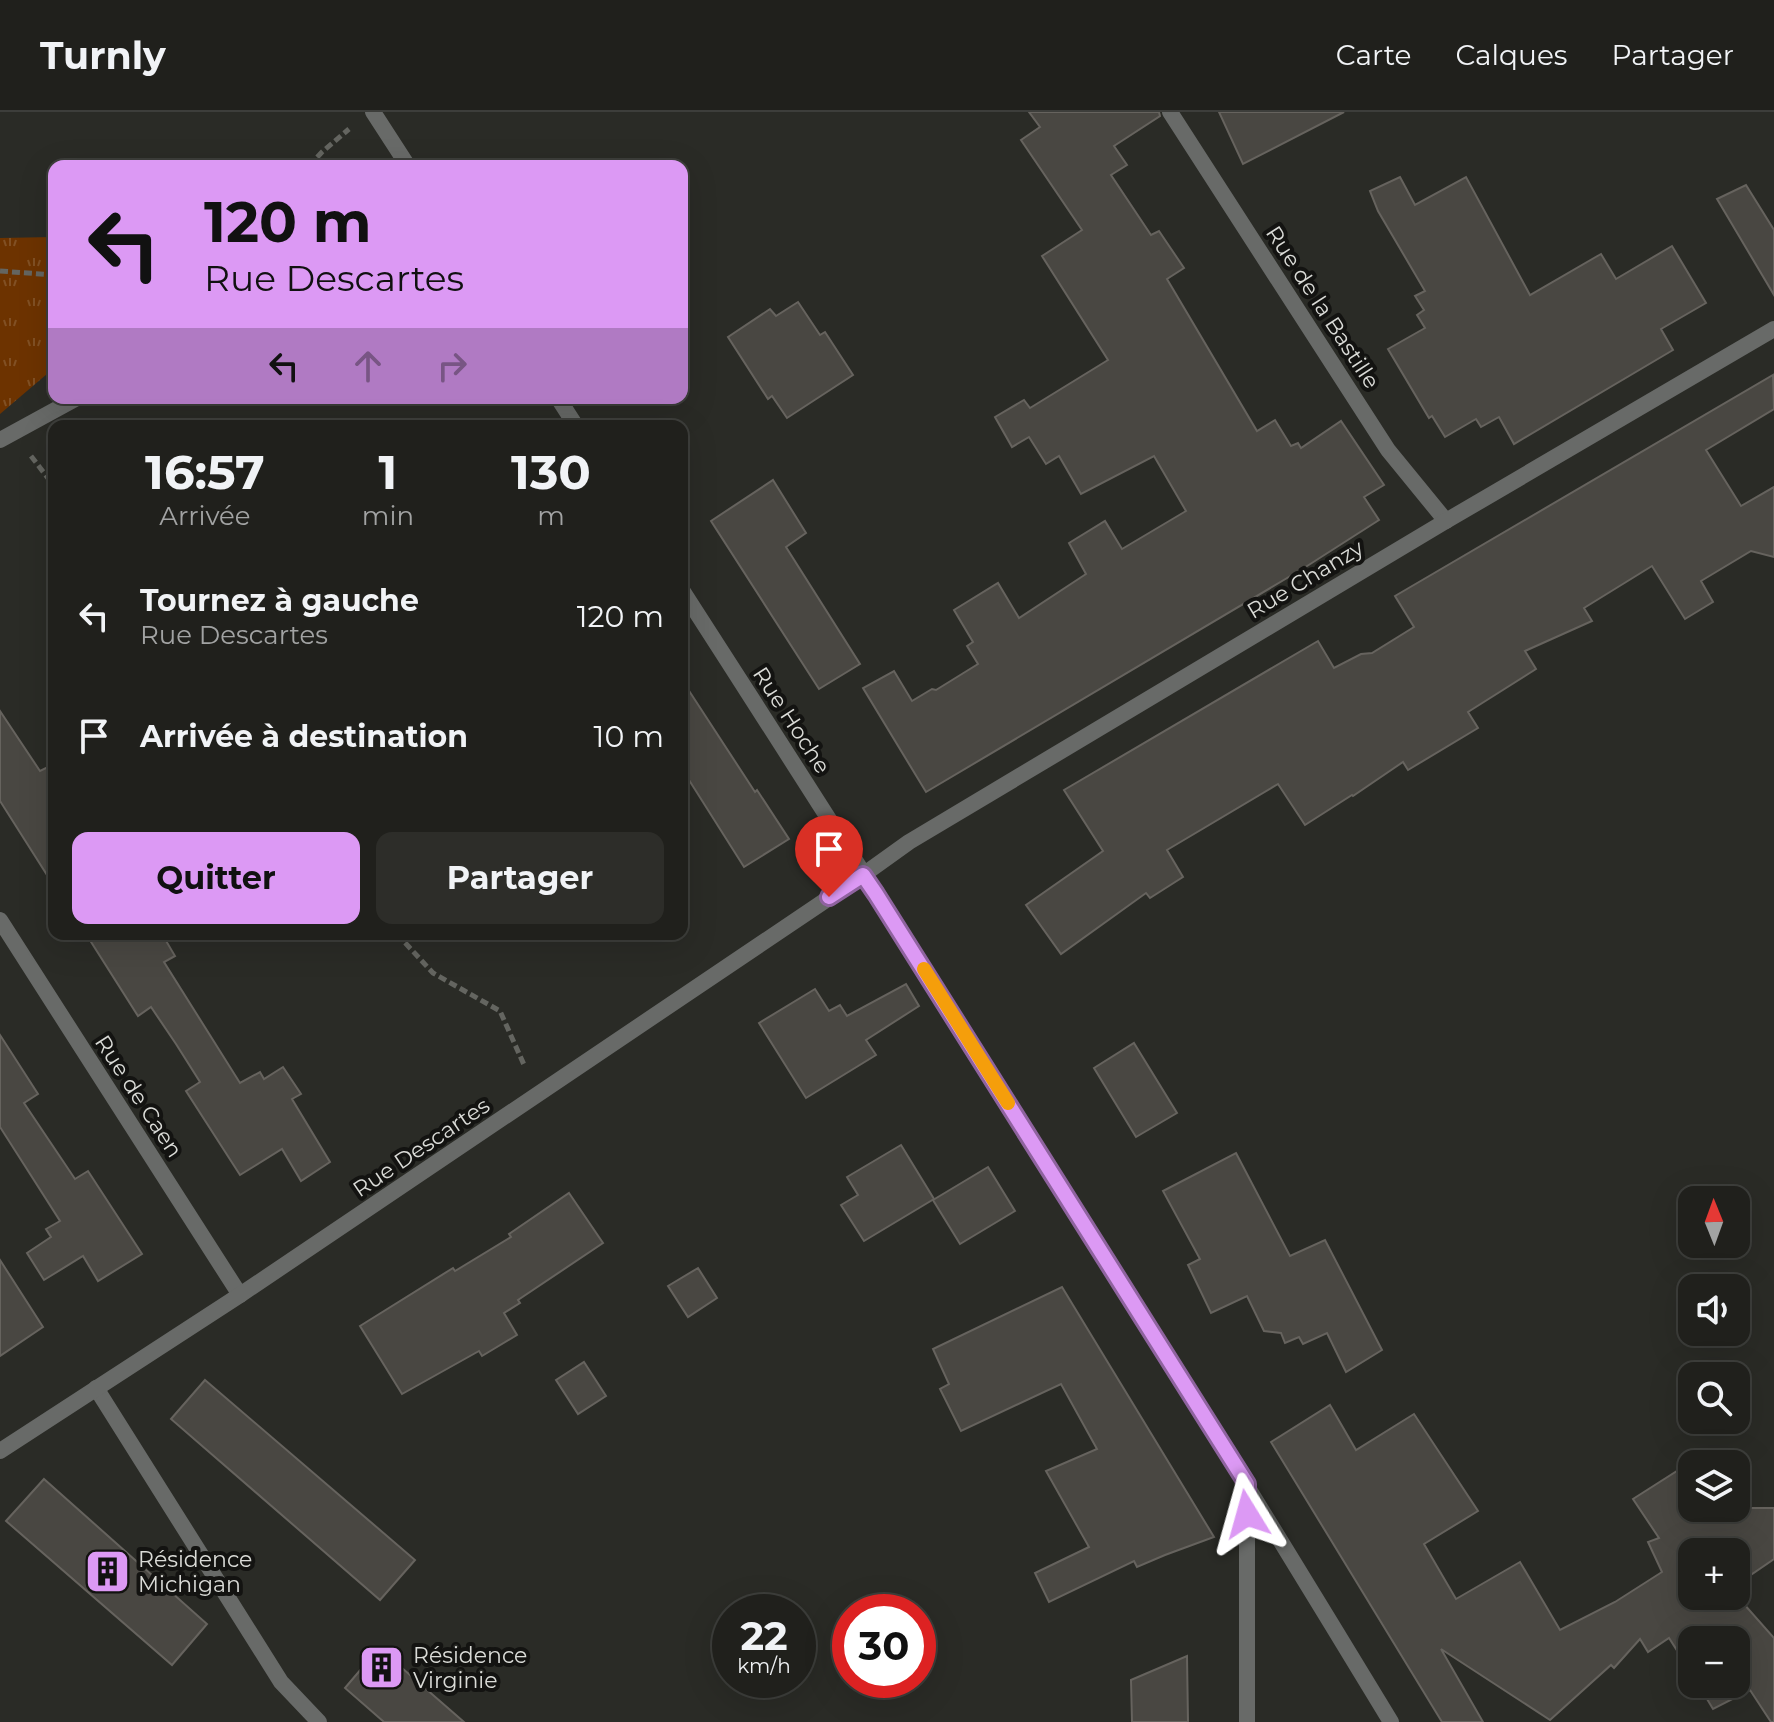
<!DOCTYPE html>
<html lang="fr">
<head>
<meta charset="utf-8">
<style>
	body { margin:0; font-family:Montserrat,sans-serif; background:#2d2d29; color:#f1f3f6; height:100vh; display:flex; flex-direction:column; font-size:30px; white-space:nowrap }
	* { box-sizing:border-box; margin:0 }
	p { font-size:26px; color:#a2a3a3 }
	.icon { flex:none; width:44px; height:44px; fill:none; stroke:currentColor; stroke-width:2; stroke-linecap:round; stroke-linejoin:round }
	.map { position:relative; flex:1; overflow:hidden }
	.details { position:absolute; left:48px; top:308px; width:640px; height:520px; display:flex; flex-direction:column; background:#20201c; border-radius:16px; box-shadow:0 8px 32px #0002,0 0 0 2px #3d3e3b }
	.details>* { flex:none }
	.guide { position:absolute; left:48px; top:48px; width:640px; height:244px; border-radius:16px; box-shadow:0 8px 32px #0002,0 0 0 2px #3d3e3b; background:#dc99f4; color:#111; overflow:hidden }
	.needle { width:52px; rotate:359deg }
	.tools { position:absolute; left:1678px; top:1074px; display:grid; gap:16px }
	.tools a { display:grid; place-items:center; width:72px; height:72px; border-radius:16px; background:#20201c; box-shadow:0 8px 32px #0002,0 0 0 2px #3d3e3b; font-size:40px }
	.speed { position:absolute; left:712px; top:1482px; display:flex; gap:16px; font-size:40px; font-weight:700; text-align:center }
	.speed>* { display:grid; place-content:center; width:104px; height:104px; border-radius:50%; background:#20201c; box-shadow:0 8px 32px #0002,0 0 0 2px #3d3e3b; line-height:1 }
	.speed small { font-size:20px; font-weight:400 }
	.speed .limit { border:12px solid #d22; background:#fff; color:#111 }
	.pin { position:absolute; display:grid; place-items:center; width:68px; height:68px; color:#fff; margin:-82px -34px; border-radius:50% 50% 50% 0; rotate:-45deg; box-shadow:0 0 8px #0007 }
	.pin .icon { rotate:45deg }
	.me { position:absolute; width:88px; margin:-44px; rotate:352deg; stroke-linejoin:round; filter:drop-shadow(0 0 6px #0008) }
	.turn { display:flex; align-items:center; gap:28px; height:168px; padding:0 24px; font-size:36px }
	.turn .icon { width:104px; height:104px; stroke-width:2.5 }
	.turn b { display:block; font-size:56px; line-height:68px }
	.lanes { display:flex; align-items:center; height:76px; padding:0 24px; background:#0003; justify-content:center; gap:40px; direction:ltr }
	.lanes .off { opacity:.35 }
	.eta { display:flex; justify-content:space-evenly; align-items:center; height:136px; text-align:center }
	.eta b { font-size:48px; font-weight:700; line-height:56px }
	.primary-button { display:flex; gap:16px; margin-top:auto; padding:16px 24px }
	.primary-button a { flex:1; height:92px; border-radius:16px; background:#dc99f4; color:#111; font-size:32px; font-weight:700; line-height:92px; text-align:center }
	.primary-button a+a { background:#2d2d29; color:#f1f3f6 }
	ul { padding:0; list-style:none }
	li { display:flex; align-items:center; gap:24px; height:120px; padding:0 24px }
	li div { flex:1 }
	li b { display:block; font-size:30px }
	li em { font-style:normal }
	header { display:flex; align-items:center; gap:48px; box-sizing:border-box; height:112px; padding:0 40px; background:#20201c; border-bottom:2px solid #3d3e3b }
	header strong { font-size:38px }
	nav { display:flex; gap:44px; margin-inline-start:auto; font-size:28px }
	.map>svg:first-child { display:block }
	.park { fill:url(#park-tufts) }
	.building { fill:#494742; stroke:#66635e; stroke-width:2 }
	.lines { fill:none; stroke-linecap:round; stroke-linejoin:round }
	.path { stroke:#646560; stroke-width:5; stroke-dasharray:8 4; stroke-linecap:butt }
	.lane { stroke:#686a68; stroke-width:16 }
	.street { stroke:#686a68; stroke-width:16 }
	.route-casing { stroke:#8f639f; stroke-width:20 }
	.route { stroke:#dc99f4; stroke-width:14 }
	.slow { stroke:#f59e0b; stroke-width:14 }
	.labels { text-anchor:middle; stroke-width:8; stroke-linejoin:round; paint-order:stroke }
	.street-label { font-size:22px; fill:#dadbd7; stroke:#131311 }
	.poi-label { font-size:22px; fill:#dadbd7; stroke:#131311; text-anchor:start }
</style>
</head>
<body>
<header>
<strong>Turnly</strong>
<nav><a>Carte</a><a>Calques</a><a>Partager</a></nav>
</header>
<div class="map">
<svg width="1774" height="1610" viewBox="0 0 1774 1610">
	<defs>
		<pattern id="park-tufts" width="24" height="20" patternUnits="userSpaceOnUse" patternTransform="scale(2)"><rect width="24" height="20" fill="#6d3300"/><path d="M3 7l-1-3M5 7V3M7 7l1-3M15 17l-1-3M17 17v-4M19 17l1-3" fill="none" stroke="#815024"/></pattern>
	</defs>
	<rect width="100%" height="100%" fill="#2a2b26"/>
	<!-- park -->
	<path class="park" d="M 54,125 L 54,256 L 0,302 L 0,126 Z"/>
	<!-- building -->
	<g class="building">
		<path d="M 1029,0 L 1159,0 L 1160,4 L 1114,34 L 1127,53 L 1111,63 L 1151,123 L 1159,119 L 1184,156 L 1167,167 L 1257,319 L 1275,308 L 1291,334 L 1298,331 L 1301,336 L 1341,309 L 1384,373 L 1364,385 L 1379,408 L 1304,456 L 926,680 L 863,576 L 894,559 L 912,589 L 932,577 L 936,578 L 978,552 L 967,534 L 973,530 L 954,498 L 998,471 L 1019,506 L 1086,462 L 1069,431 L 1105,409 L 1122,437 L 1186,399 L 1154,344 L 1081,382 L 1059,344 L 1046,352 L 1029,325 L 1012,335 L 995,305 L 1024,288 L 1030,296 L 1108,248 L 1042,144 L 1082,118 L 1021,28 L 1040,15 Z"/>
		<path d="M 1219,0 L 1344,0 L 1243,52 Z"/>
		<path d="M 1400,65 L 1415,93 L 1466,65 L 1530,183 L 1601,142 L 1616,167 L 1672,134 L 1706,191 L 1661,217 L 1673,238 L 1514,332 L 1499,305 L 1481,315 L 1476,307 L 1445,325 L 1432,304 L 1429,306 L 1388,237 L 1425,216 L 1417,203 L 1424,198 L 1415,184 L 1425,179 L 1378,99 L 1370,79 Z"/>
		<path d="M 1746,73 L 1774,118 L 1774,183 L 1717,87 Z"/>
		<path d="M 798,190 L 820,223 L 825,220 L 853,263 L 787,306 L 772,284 L 768,287 L 728,225 L 770,197 L 776,204 Z"/>
		<path d="M 1773,263 L 1774,297 L 1706,338 L 1741,394 L 1774,375 L 1774,445 L 1751,439 L 1701,469 L 1713,490 L 1685,507 L 1652,454 L 1584,496 L 1592,509 L 1525,539 L 1536,557 L 1468,600 L 1478,616 L 1408,658 L 1403,650 L 1353,684 L 1352,683 L 1305,713 L 1278,672 L 1167,738 L 1183,765 L 1150,786 L 1146,781 L 1061,842 L 1026,793 L 1103,739 L 1064,678 L 1318,529 L 1334,556 L 1361,542 L 1372,541 L 1414,515 L 1395,484 Z"/>
		<path d="M 773,368 L 806,421 L 786,435 L 860,552 L 819,577 L 711,409 Z"/>
		<path d="M 682,568 L 755,680 L 757,678 L 789,727 L 744,755 L 682,657 Z"/>
		<path d="M 0,599 L 40,659 L 54,652 L 54,774 L 0,689 Z"/>
		<path d="M 86,822 L 162,822 L 175,844 L 164,850 L 240,971 L 260,960 L 264,967 L 283,955 L 301,982 L 292,987 L 330,1050 L 301,1069 L 282,1037 L 240,1063 L 186,979 L 200,970 L 176,932 L 151,895 L 138,904 Z"/>
		<path d="M 906,872 L 919,894 L 866,928 L 876,943 L 806,986 L 759,911 L 815,877 L 829,899 L 840,893 L 847,904 Z"/>
		<path d="M 0,923 L 38,982 L 24,991 L 75,1067 L 88,1059 L 142,1142 L 98,1169 L 83,1144 L 44,1168 L 27,1141 L 51,1125 L 46,1117 L 60,1109 L 0,1015 Z"/>
		<path d="M 1134,931 L 1177,1001 L 1136,1025 L 1094,956 Z"/>
		<path d="M 901,1033 L 934,1087 L 864,1129 L 841,1093 L 858,1083 L 847,1065 Z"/>
		<path d="M 1236,1041 L 1290,1144 L 1325,1128 L 1382,1238 L 1346,1260 L 1327,1221 L 1303,1232 L 1299,1225 L 1285,1231 L 1281,1221 L 1264,1219 L 1247,1184 L 1211,1201 L 1188,1153 L 1200,1147 L 1163,1079 Z"/>
		<path d="M 988,1055 L 1015,1099 L 960,1132 L 933,1088 Z"/>
		<path d="M 569,1081 L 603,1131 L 518,1188 L 520,1191 L 504,1201 L 517,1223 L 482,1244 L 479,1239 L 402,1282 L 360,1214 L 453,1156 L 455,1159 L 511,1125 L 509,1122 Z"/>
		<path d="M 0,1148 L 43,1215 L 0,1244 Z"/>
		<path d="M 698,1156 L 717,1186 L 688,1205 L 668,1174 Z"/>
		<path d="M 1062,1175 L 1214,1425 L 1165,1443 L 1137,1455 L 1134,1449 L 1049,1490 L 1035,1461 L 1089,1435 L 1046,1359 L 1097,1337 L 1061,1272 L 961,1319 L 940,1277 L 949,1272 L 933,1237 Z"/>
		<path d="M 584,1250 L 606,1284 L 578,1302 L 556,1268 Z"/>
		<path d="M 205,1268 L 415,1448 L 380,1488 L 171,1307 Z"/>
		<path d="M 1330,1293 L 1356,1338 L 1414,1302 L 1478,1399 L 1424,1432 L 1456,1487 L 1520,1450 L 1560,1518 L 1615,1490 L 1662,1460 L 1648,1430 L 1659,1426 L 1633,1387 L 1710,1338 L 1719,1352 L 1692,1352 L 1692,1396 L 1736,1396 L 1736,1377 L 1748,1396 L 1774,1396 L 1774,1447 L 1736,1473 L 1736,1440 L 1692,1440 L 1692,1484 L 1736,1483 L 1774,1526 L 1774,1610 L 1771,1610 L 1750,1578 L 1713,1597 L 1698,1572 L 1736,1572 L 1736,1528 L 1692,1528 L 1692,1562 L 1669,1526 L 1648,1540 L 1640,1527 L 1614,1556 L 1611,1553 L 1550,1608 L 1441,1537 L 1483,1610 L 1442,1610 L 1271,1330 Z"/>
		<path d="M 44,1367 L 207,1512 L 172,1553 L 6,1409 Z"/>
		<path d="M 379,1536 L 464,1610 L 384,1610 L 345,1576 Z"/>
		<path d="M 1187,1544 L 1188,1610 L 1132,1610 L 1131,1568 Z"/>
	</g>
	<g class="lines">
		<!-- path -->
		<g class="path">
			<path d="M 309,54 L 322,40 L 349,17"/>
			<path d="M 0,159 L 54,163"/>
			<path d="M 31,344 L 54,374"/>
			<path d="M 397,822 L 433,861 L 500,899 L 525,955"/>
		</g>
		<!-- lane -->
		<path class="lane" d="M 0,328 L 77,286"/>
		<!-- street -->
		<g class="street">
			<path d="M 373,0 L 408,54"/>
			<path d="M 1170,0 L 1388,338 L 1446,409"/>
			<path d="M 558,286 L 576,314"/>
			<path d="M 682,478 C 923,852 1160,1229 1391,1610"/>
			<path d="M 0,808 L 240,1183"/>
			<path d="M 96,1276 L 281,1570 L 319,1610"/>
			<path d="M 0,1339 L 240,1183 L 863,763 L 909,730 L 1446,409 L 1774,217"/>
			<path d="M 1247,1610 L 1247,1372"/>
		</g>
	</g>
	<g class="lines">
		<defs>
			<path id="route" d="M 829,785 L 863,763 L 876,782 L 1247,1372 L 1247,1402"/>
		</defs>
		<!-- route casing -->
		<use href="#route" class="route-casing"/>
		<!-- route -->
		<use href="#route" class="route"/>
		<!-- slow -->
		<path class="slow" d="M 924,857 L 1008,991"/>
	</g>
	<!-- icons -->
	<defs>
		<symbol id="building-square" viewBox="-11 -11 22 22"><rect x="-9" y="-9" width="18" height="18" rx="4" fill="#dc99f4" stroke="#131311"/><path d="M-4-6H4V6H1V3H-1V6H-4ZM-2.5-4.3h1.7v1.8h-1.7ZM.8-4.3h1.7v1.8H.8ZM-2.5-1h1.7V.8h-1.7ZM.8-1h1.7V.8H.8Z" fill="#111"/></symbol>
	</defs>
	<g fill-rule="evenodd">
		<use href="#building-square" x="82" y="1434" width="51" height="51"/>
		<use href="#building-square" x="356" y="1530" width="51" height="51"/>
	</g>
	<g class="labels">
		<!-- street labels -->
		<g class="street-label">
			<text transform="translate(1323 195) rotate(57)" y="8">Rue de la Bastille</text>
			<text transform="translate(1305 467) rotate(-31)" y="8">Rue Chanzy</text>
			<text transform="translate(792 608) rotate(57)" y="8">Rue Hoche</text>
			<text transform="translate(139 984) rotate(57)" y="8">Rue de Caen</text>
			<text transform="translate(421 1035) rotate(-34)" y="8">Rue Descartes</text>
		</g>
		<!-- poi labels -->
		<g class="poi-label">
			<text x="138" y="1455">Résidence<tspan x="138" dy="25">Michigan</tspan></text>
			<text x="413" y="1551">Résidence<tspan x="413" dy="25">Virginie</tspan></text>
		</g>
	</g>
</svg>
<div class="tools">
<a><svg class="needle" viewBox="-14 -14 28 28"><path d="M0-13l5 13h-10z" fill="#e53935"/><path d="M0 13l5-13h-10z" fill="#a2a3a3"/></svg></a>
<a><svg class="icon" aria-label="sound" viewBox="0 0 24 24"><path d="M4 9h4l5-4v14l-5-4H4zM17 9q2 3 0 6"/></svg></a>
<a><svg class="icon" aria-label="search" viewBox="0 0 24 24"><circle cx="10" cy="10" r="6"/><path d="M15 15l6 6"/></svg></a>
<a><svg class="icon" aria-label="layers" viewBox="0 0 24 24"><path d="M12 4l9 5-9 5-9-5zM3 14l9 5 9-5"/></svg></a>
<a>+</a>
<a>−</a>
</div>
<div class="speed"><div>22<small>km/h</small></div><div class="limit">30</div></div>
<div class="pin" style="left:829px;top:785px;background:#d93025"><svg class="icon" aria-label="arrive" viewBox="0 0 24 24"><path d="M6 21V4h12l-3 4 3 4H6"/></svg></div>
<svg class="me" style="left:1247px;top:1402px" viewBox="-20 -20 40 40"><path d="M0-17L14 15 0 8-14 15z" fill="#dc99f4" stroke="#fff" stroke-width="4"/></svg>
<div class="guide">
<div class="turn"><svg class="icon" aria-label="left" viewBox="0 0 24 24"><path d="M17 20v-9H6M10 6l-5 5 5 5"/></svg><div><b>120 m</b>Rue Descartes</div></div>
<div class="lanes"><svg class="icon" aria-label="left" viewBox="0 0 24 24"><path d="M17 20v-9H6M10 6l-5 5 5 5"/></svg><svg class="icon off" aria-label="ahead" viewBox="0 0 24 24"><path d="M12 20V5M6 11l6-6 6 6"/></svg><svg class="icon off" aria-label="right" viewBox="0 0 24 24"><path d="M7 20v-9h11M14 6l5 5-5 5"/></svg></div>
</div>
<section class="details">
<div class="eta">
<div><b>16:57</b><p>Arrivée</p></div>
<div><b>1</b><p>min</p></div>
<div><b>130</b><p>m</p></div>
</div>
<ul>
<li><svg class="icon" aria-label="left" viewBox="0 0 24 24"><path d="M17 20v-9H6M10 6l-5 5 5 5"/></svg><div><b>Tournez à gauche</b><p>Rue Descartes</p></div><em>120 m</em></li>
<li><svg class="icon" aria-label="arrive" viewBox="0 0 24 24"><path d="M6 21V4h12l-3 4 3 4H6"/></svg><div><b>Arrivée à destination</b></div><em>10 m</em></li>
</ul>
<div class="primary-button"><a>Quitter</a><a>Partager</a></div>
</section>
</div>
</body>
</html>
